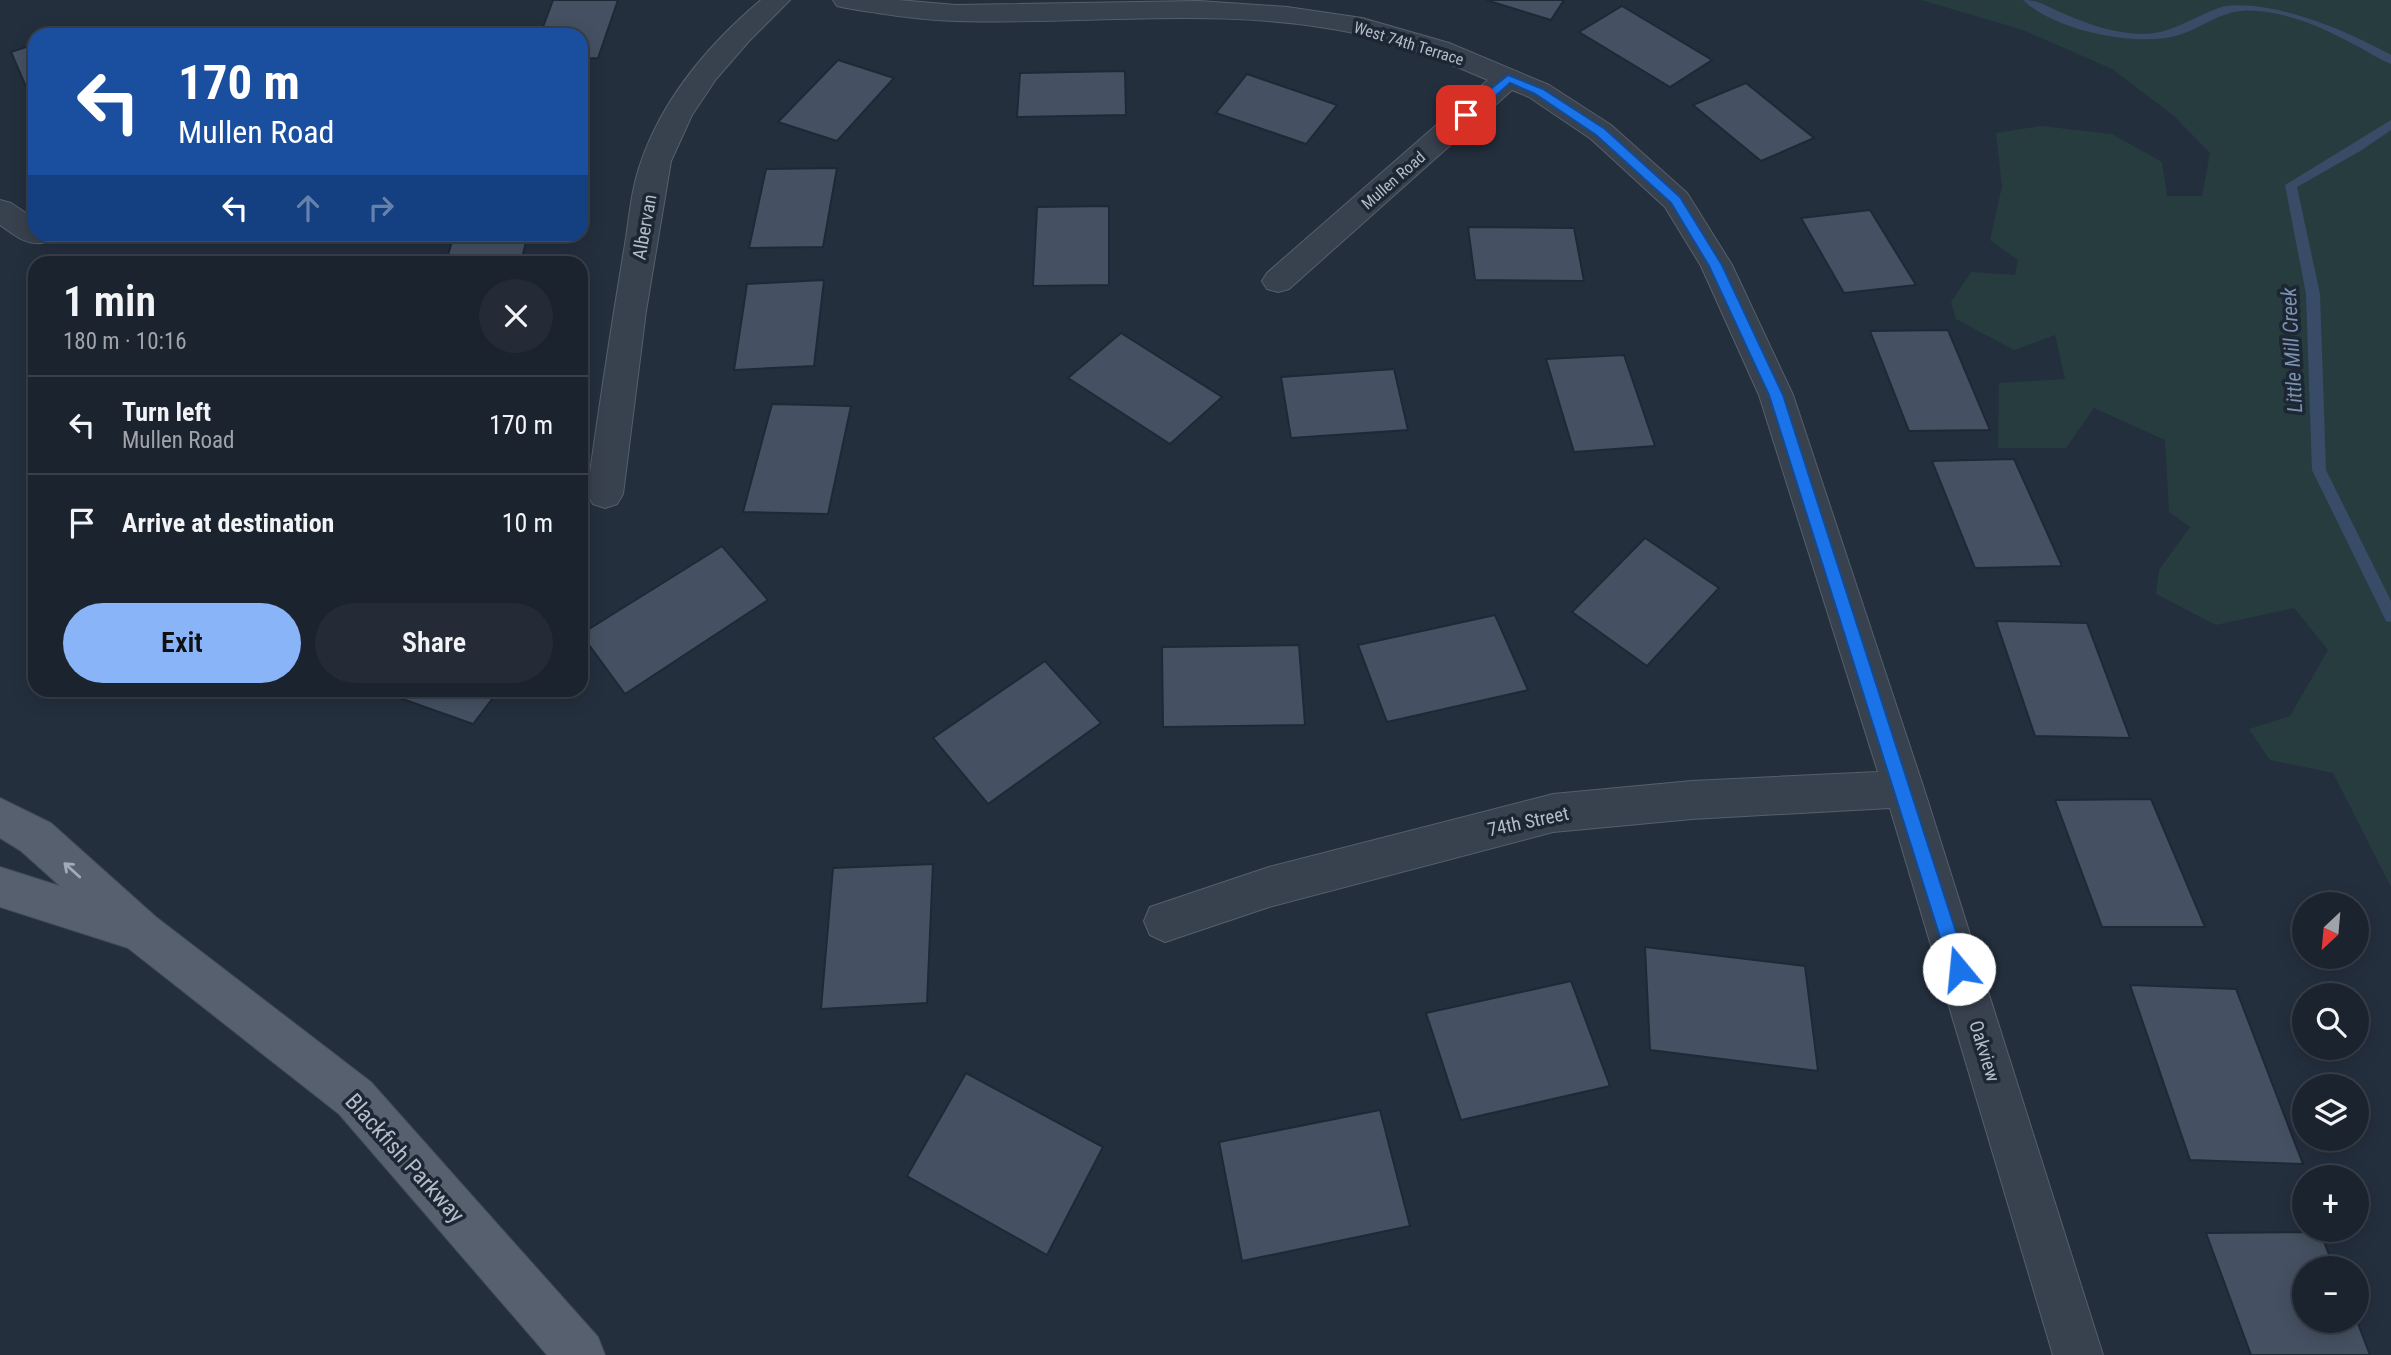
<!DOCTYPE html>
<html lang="en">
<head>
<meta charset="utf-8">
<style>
	body { margin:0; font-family:"Roboto Condensed",sans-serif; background:#242b36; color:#f1f3f6; height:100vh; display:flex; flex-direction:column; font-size:26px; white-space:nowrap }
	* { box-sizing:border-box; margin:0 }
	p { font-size:23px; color:#a0a4aa }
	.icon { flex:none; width:38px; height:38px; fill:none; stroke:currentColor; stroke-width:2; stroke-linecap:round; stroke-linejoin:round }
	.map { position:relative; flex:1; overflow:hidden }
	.panel { position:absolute; left:28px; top:256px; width:560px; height:441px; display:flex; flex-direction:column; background:#1b232e; border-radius:21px; box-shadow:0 4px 18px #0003,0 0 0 2px #39404a }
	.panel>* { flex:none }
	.guide { position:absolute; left:28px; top:28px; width:560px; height:214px; border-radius:21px; box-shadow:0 4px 18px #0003,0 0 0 2px #39404a; background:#1a4fa0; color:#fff; overflow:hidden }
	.needle { width:46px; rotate:206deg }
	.fabs { position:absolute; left:2292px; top:892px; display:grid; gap:14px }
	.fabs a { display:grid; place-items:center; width:77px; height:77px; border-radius:50%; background:#1b232e; box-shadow:0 4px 18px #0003,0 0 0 2px #39404a; font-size:35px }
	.pin { position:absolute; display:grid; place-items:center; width:60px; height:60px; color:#fff; margin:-30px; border-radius:14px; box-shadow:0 4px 10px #0006 }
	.me { position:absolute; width:77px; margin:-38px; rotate:343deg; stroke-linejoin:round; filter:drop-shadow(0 0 5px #0008) }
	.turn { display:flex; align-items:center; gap:24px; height:147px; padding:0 35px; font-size:32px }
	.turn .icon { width:91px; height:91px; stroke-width:2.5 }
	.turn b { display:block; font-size:49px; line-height:60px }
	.lanes { display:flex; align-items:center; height:66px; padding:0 35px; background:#0003; justify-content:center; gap:35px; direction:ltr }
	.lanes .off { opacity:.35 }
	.round { display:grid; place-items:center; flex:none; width:74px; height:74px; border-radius:37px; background:#242b36 }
	.headline { display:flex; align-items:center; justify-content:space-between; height:119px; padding:0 35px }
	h1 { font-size:42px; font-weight:600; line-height:52px }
	.button { display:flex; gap:14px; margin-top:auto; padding:14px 35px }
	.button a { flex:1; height:80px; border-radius:42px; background:#8ab4f8; color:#111; font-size:28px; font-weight:600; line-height:80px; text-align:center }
	.button a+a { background:#242b36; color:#f1f3f6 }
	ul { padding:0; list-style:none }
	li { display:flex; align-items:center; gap:21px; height:98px; padding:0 35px; border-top:2px solid #39404a }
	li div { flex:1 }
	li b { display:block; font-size:26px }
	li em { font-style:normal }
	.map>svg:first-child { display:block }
	.green { fill:#263c3f }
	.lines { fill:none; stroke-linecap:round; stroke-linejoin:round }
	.stream { fill:#394c67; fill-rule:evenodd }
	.building { fill:#455162; stroke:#1f2835; stroke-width:2 }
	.minor-casing { stroke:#565f6c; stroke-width:2 }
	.major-casing { stroke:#414a57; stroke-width:2 }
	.minor { fill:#38414e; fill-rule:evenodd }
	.major { fill:#56606e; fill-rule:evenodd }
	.oneway { stroke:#a1aab7 }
	.route { fill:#1a73e8; stroke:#114b97; stroke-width:2 }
	.labels { text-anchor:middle; stroke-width:7; stroke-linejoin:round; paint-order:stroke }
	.far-street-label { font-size:16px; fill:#b4bcc9; stroke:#1d2633 }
	.street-label { font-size:19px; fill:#b4bcc9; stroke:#1d2633 }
	.water-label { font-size:21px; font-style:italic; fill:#7c92b1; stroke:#1d2633 }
	.near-street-label { font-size:23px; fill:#b4bcc9; stroke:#1d2633 }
</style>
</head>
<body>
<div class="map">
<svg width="2391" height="1355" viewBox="0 0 2391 1355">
	<rect width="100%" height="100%" fill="#242f3e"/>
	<!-- green -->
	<path class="green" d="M 1921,0 L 2391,0 L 2391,887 L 2333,773 L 2270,760 L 2249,729 L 2290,716 L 2328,650 L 2294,608 L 2216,625 L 2156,594 L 2159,570 L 2190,527 L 2169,512 L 2165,440 L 2094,408 L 2066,448 L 1998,448 L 1999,383 L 2065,379 L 2055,335 L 2014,350 L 1956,319 L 1951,302 L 1971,272 L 2015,275 L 2018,260 L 1990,240 L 2002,186 L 1996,133 L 2041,126 L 2112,134 L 2162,162 L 2167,196 L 2202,196 L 2210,153 L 2174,116 L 2112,69 L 2023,30 Z"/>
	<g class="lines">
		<!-- stream -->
		<g class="stream">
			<path d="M 2023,0 C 2040,0 2051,9 2067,15 C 2090,25 2115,33 2140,34 C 2172,35 2195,15 2225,6 C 2275,0 2348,31 2391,55 L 2391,64 C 2378,59 2366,50 2353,44 C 2324,28 2292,14 2258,11 C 2224,7 2209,25 2179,35 C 2137,48 2054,30 2023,0 Z"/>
			<path d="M 2391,120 L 2391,130 L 2362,150 L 2297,187 L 2320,294 L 2326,470 L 2391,601 L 2391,622 L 2386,621 L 2312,470 L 2306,294 L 2285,185 Z"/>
		</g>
	</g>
	<!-- building -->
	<g class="building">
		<path d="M 553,0 L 618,0 L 598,58 L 581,59 L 581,35 L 540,35 Z"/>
		<path d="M 1486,0 L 1564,0 L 1551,20 Z"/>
		<path d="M 1622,6 L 1712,60 L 1670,87 L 1579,32 Z"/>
		<path d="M 35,44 L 35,102 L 33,103 L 11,52 Z"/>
		<path d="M 838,60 L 894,78 L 837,141 L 778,122 Z"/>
		<path d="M 1125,71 L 1126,115 L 1017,117 L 1020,73 Z"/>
		<path d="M 1247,74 L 1337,105 L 1306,144 L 1216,113 Z"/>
		<path d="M 1746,83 L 1814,138 L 1761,161 L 1693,105 Z"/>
		<path d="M 837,168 L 823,247 L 749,248 L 766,169 Z"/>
		<path d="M 1109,206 L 1109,285 L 1033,286 L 1037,207 Z"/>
		<path d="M 1870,210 L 1916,285 L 1844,293 L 1801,218 Z"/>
		<path d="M 1468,227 L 1574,228 L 1584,281 L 1475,280 Z"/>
		<path d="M 454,234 L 528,234 L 521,262 L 446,262 Z"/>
		<path d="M 824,280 L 814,366 L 734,370 L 747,284 Z"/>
		<path d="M 1948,330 L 1990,430 L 1909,431 L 1870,331 Z"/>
		<path d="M 1121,333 L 1222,397 L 1170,444 L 1068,378 Z"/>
		<path d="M 1624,355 L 1655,446 L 1574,452 L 1546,359 Z"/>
		<path d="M 1394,369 L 1408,430 L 1291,438 L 1281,377 Z"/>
		<path d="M 772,404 L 851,406 L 828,514 L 743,512 Z"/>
		<path d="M 2014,459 L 2062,566 L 1975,568 L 1932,461 Z"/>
		<path d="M 1645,538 L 1719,588 L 1647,666 L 1572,612 Z"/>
		<path d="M 722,546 L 768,600 L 625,694 L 581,634 Z"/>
		<path d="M 1495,615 L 1528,690 L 1387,722 L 1358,645 Z"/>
		<path d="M 1996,621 L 2087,623 L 2130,738 L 2035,736 Z"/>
		<path d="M 1299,645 L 1305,725 L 1163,727 L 1162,647 Z"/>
		<path d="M 1045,661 L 1101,723 L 988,804 L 933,738 Z"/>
		<path d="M 377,690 L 499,690 L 473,724 Z"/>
		<path d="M 2151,799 L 2205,927 L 2102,927 L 2055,800 Z"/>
		<path d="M 933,864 L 927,1003 L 821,1009 L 833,868 Z"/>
		<path d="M 1645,947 L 1805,966 L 1818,1071 L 1650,1050 Z"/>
		<path d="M 1571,981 L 1610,1086 L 1461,1120 L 1426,1013 Z"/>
		<path d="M 2130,985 L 2236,989 L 2303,1164 L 2190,1160 Z"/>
		<path d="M 966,1073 L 1103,1147 L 1047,1255 L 907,1176 Z"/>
		<path d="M 1380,1110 L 1410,1226 L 1242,1261 L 1219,1142 Z"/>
		<path d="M 2320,1232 L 2335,1269 L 2305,1269 L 2305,1321 L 2357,1321 L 2370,1355 L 2251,1355 L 2206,1233 Z"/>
	</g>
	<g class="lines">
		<defs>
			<g id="minor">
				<path d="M 761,0 L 790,0 L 750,40 L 716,79 L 692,115 L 671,161 L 646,311 L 623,494 L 617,504 L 605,508 L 593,504 L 587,494 C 598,414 610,335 623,256 C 629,225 630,192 641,162 C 663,98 710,43 761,0 Z"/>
				<path d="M 833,0 L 898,0 L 956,5 L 1199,1 L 1287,7 L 1362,18 L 1449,43 L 1549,85 L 1611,125 L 1687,193 L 1732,265 L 1793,395 L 1924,789 L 2103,1355 L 2053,1355 L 1890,808 L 1692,819 L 1553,832 L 1269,907 L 1165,942 L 1150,935 L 1144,921 L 1150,907 L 1269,867 L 1553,794 L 1692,781 L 1878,772 L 1759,395 L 1701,266 L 1665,207 L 1591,139 L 1529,97 L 1512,90 L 1289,289 L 1278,292 L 1267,289 L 1262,281 L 1267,273 L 1488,80 C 1446,62 1404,44 1359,34 C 1226,5 1090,25 957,21 C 919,20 883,14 846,8 L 837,6 Z"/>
				<path d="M 0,200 L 11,203 L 35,219 L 35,234 L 50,234 L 46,242 C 27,247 15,235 0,225 Z"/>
			</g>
			<path id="major" d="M 0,798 L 51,823 L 156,917 L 371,1082 L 598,1337 L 605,1355 L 547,1355 L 339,1114 L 128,948 L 0,907 L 0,867 L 60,886 L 21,851 L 0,838 Z"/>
		</defs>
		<!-- minor casing -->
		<use href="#minor" class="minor-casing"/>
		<!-- major casing -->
		<use href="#major" class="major-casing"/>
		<!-- minor -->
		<use href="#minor" class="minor"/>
		<!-- major -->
		<use href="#major" class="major"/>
	</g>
	<!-- one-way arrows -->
	<defs><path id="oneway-shaft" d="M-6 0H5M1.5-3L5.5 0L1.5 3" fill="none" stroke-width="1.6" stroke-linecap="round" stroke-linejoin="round" transform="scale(1.75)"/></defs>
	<use class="oneway" href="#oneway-shaft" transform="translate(72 870) rotate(-138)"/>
	<!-- route -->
	<path class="route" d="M 1508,75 L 1543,89 L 1605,129 L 1680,197 L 1722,265 L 1783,395 L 1968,969 L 1966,975 L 1959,978 L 1953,975 L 1950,969 L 1769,395 L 1709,266 L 1671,203 L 1596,135 L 1535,94 L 1510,83 L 1471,118 L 1462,118 L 1462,112 Z"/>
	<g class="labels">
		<!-- far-street labels -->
		<g class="far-street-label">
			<text transform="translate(1409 43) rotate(17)" y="6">West 74th Terrace</text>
			<text transform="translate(1393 180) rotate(-41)" y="6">Mullen Road</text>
		</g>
		<!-- street labels -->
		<g class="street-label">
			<text transform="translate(644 227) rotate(-80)" y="7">Albervan</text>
			<text transform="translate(1528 821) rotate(-12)" y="7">74th Street</text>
			<text transform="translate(1985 1051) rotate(73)" y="7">Oakview</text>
		</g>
		<!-- water labels -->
		<g class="water-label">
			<text transform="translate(2292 350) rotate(-93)" y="7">Little Mill Creek</text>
		</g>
		<!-- near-street labels -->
		<g class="near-street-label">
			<text transform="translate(405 1158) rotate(48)" y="8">Blackfish Parkway</text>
		</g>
	</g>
</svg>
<div class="fabs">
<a><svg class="needle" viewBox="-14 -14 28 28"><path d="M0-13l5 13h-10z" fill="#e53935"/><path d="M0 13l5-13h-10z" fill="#a0a4aa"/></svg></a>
<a><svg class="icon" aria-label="search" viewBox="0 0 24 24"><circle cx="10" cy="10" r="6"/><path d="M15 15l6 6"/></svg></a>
<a><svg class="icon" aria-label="layers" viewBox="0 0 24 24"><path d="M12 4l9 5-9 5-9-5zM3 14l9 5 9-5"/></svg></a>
<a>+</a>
<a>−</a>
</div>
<div class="pin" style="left:1466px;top:115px;background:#d93025"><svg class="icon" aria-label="arrive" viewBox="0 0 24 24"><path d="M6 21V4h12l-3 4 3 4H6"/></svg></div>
<svg class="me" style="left:1959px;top:969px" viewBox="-20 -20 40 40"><circle r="19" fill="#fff"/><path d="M0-13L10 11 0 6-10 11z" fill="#1a73e8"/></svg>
<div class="guide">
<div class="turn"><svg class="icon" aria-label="left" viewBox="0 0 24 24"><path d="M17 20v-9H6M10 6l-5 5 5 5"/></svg><div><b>170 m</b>Mullen Road</div></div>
<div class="lanes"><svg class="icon" aria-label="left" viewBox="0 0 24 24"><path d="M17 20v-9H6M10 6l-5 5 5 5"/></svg><svg class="icon off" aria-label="ahead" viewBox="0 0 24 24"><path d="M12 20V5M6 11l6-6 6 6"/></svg><svg class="icon off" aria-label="right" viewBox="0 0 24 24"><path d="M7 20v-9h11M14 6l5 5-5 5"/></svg></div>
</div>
<section class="panel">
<div class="headline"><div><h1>1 min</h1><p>180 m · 10:16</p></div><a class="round"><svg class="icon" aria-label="close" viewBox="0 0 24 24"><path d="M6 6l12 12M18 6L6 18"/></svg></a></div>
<ul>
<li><svg class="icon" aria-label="left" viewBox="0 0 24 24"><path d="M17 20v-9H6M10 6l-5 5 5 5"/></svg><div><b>Turn left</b><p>Mullen Road</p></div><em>170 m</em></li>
<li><svg class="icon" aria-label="arrive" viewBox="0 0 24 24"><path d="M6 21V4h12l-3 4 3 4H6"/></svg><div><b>Arrive at destination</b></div><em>10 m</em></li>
</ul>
<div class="button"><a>Exit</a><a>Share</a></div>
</section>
</div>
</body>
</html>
